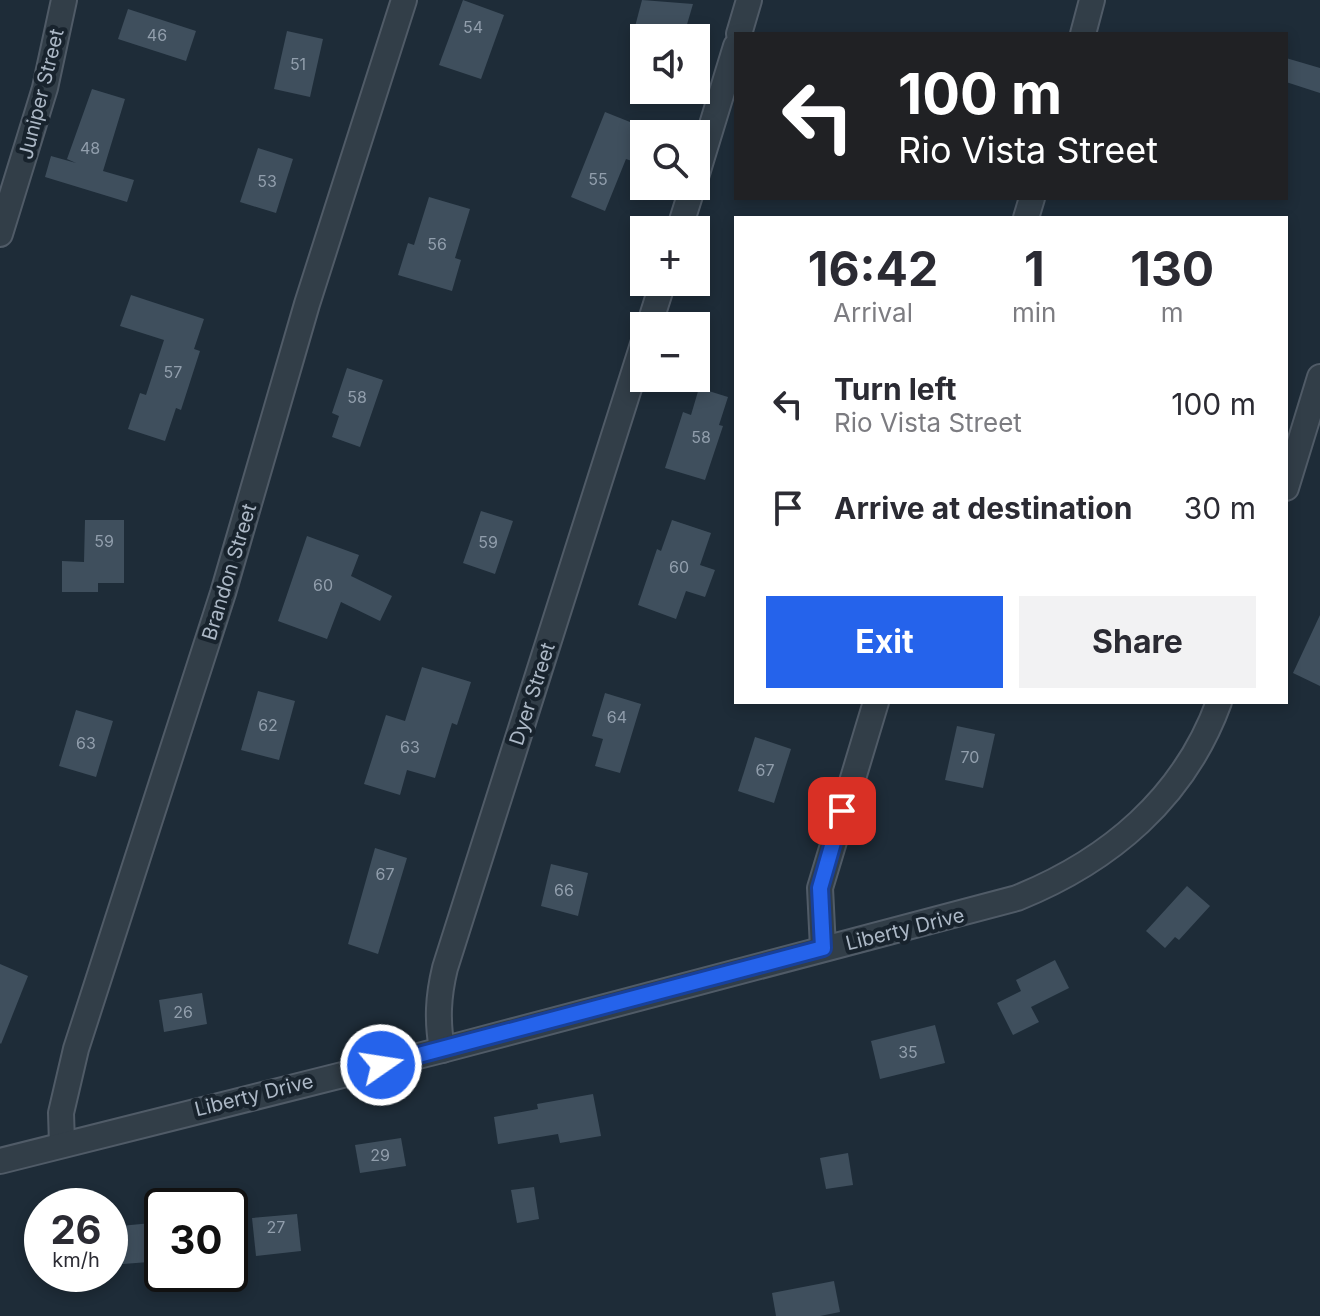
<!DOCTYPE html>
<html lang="en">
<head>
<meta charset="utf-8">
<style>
	body { margin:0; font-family:Inter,sans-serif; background:#f2f2f3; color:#2b2b33; height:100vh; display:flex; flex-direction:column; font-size:30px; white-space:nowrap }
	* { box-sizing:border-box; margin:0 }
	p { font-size:26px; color:#7c7c81 }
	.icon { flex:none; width:44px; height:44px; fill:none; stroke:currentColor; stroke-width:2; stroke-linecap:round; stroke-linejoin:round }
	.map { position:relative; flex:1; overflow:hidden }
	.drawer { position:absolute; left:734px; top:216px; width:554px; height:488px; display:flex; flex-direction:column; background:#fff; border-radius:0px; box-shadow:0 4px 12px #0003 }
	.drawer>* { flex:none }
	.banner { position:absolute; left:734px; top:32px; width:554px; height:168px; border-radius:0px; box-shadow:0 4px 12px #0003; background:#202124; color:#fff; overflow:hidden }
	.fabs { position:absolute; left:630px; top:24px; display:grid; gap:16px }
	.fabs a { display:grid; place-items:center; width:80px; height:80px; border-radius:0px; background:#fff; box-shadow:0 4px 12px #0003; font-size:40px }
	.speed { position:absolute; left:24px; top:1188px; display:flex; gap:16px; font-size:40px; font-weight:700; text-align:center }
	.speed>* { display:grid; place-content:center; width:104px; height:104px; border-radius:50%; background:#fff; box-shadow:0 4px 12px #0003; line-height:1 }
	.speed small { font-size:20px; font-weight:400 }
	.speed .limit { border:4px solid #111; border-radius:12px; background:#fff; color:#111 }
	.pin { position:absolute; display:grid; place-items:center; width:68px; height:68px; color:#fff; margin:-34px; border-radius:16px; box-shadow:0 4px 12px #0006 }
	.me { position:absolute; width:88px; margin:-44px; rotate:77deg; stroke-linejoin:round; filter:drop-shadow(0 0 6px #0008) }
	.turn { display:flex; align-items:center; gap:28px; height:168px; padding:0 32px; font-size:36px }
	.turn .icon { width:104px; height:104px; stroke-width:2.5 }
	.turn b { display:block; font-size:56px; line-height:68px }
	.eta { display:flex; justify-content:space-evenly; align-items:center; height:136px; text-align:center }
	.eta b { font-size:48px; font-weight:700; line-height:56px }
	.cta { display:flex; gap:16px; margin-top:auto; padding:16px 32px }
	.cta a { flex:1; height:92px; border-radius:0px; background:#2563eb; color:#fff; font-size:32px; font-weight:700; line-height:92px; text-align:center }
	.cta a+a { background:#f2f2f3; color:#2b2b33 }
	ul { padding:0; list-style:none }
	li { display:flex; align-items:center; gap:24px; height:104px; padding:0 32px }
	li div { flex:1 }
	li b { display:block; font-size:30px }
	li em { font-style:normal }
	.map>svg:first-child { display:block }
	.building { fill:#3f4f5d }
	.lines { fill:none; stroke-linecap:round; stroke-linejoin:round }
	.minor-casing { stroke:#505b67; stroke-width:28 }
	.minor { stroke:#323e48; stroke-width:24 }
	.route-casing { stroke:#184099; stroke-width:20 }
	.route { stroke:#2563eb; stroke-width:14 }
	.labels { text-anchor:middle; stroke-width:8; stroke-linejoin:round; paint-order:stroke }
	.number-label { font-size:16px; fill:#919eac }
	.street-label { font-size:20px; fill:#acb8c6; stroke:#18232d }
</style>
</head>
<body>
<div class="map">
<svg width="1320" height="1316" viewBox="0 0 1320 1316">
	<rect width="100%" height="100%" fill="#1e2c38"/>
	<!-- building -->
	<g class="building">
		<path d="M 463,0 L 504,15 L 481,79 L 439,65 Z"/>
		<path d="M 642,0 L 693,4 L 683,38 L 632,38 Z"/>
		<path d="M 128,9 L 196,31 L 186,61 L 118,39 Z"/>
		<path d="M 287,31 L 323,39 L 310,97 L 274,89 Z"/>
		<path d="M 1286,58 L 1320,68 L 1320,93 L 1286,82 Z"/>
		<path d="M 92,89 L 125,99 L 103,171 L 134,180 L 127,202 L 45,177 L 51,156 L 76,163 L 67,159 Z"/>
		<path d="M 605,112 L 645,128 L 632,161 L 626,159 L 605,211 L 571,197 Z"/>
		<path d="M 258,148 L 293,159 L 276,213 L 240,202 Z"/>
		<path d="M 429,197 L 470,209 L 455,258 L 461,260 L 452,291 L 398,275 L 408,243 L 414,245 Z"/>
		<path d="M 131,295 L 204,319 L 194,349 L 200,351 L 181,410 L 176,408 L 165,441 L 128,429 L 140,393 L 146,395 L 164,340 L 120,326 Z"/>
		<path d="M 347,368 L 383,380 L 360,447 L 332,437 L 339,416 L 332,413 Z"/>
		<path d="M 699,388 L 728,397 L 719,425 L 723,426 L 705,480 L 665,468 L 683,412 L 691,415 Z"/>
		<path d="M 481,511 L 513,521 L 495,574 L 463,563 Z"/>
		<path d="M 85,520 L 124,520 L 124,583 L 98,583 L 98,592 L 62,592 L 62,561 L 84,562 Z"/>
		<path d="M 672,520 L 711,533 L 700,565 L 715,570 L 705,597 L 686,591 L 676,619 L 638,605 L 657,549 L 661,551 Z"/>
		<path d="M 307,536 L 359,555 L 351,576 L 392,596 L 380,621 L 341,602 L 327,639 L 278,621 Z"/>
		<path d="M 1320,615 L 1320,686 L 1293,673 Z"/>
		<path d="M 422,667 L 471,682 L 457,725 L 452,723 L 435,778 L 407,770 L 400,795 L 364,784 L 386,715 L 405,721 Z"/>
		<path d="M 258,691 L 295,701 L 279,760 L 241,750 Z"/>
		<path d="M 605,693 L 641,704 L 620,773 L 595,766 L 603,739 L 592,736 Z"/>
		<path d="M 76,710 L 113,721 L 96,777 L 59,766 Z"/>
		<path d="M 957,726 L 995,734 L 983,788 L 945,780 Z"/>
		<path d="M 755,737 L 791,749 L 774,803 L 738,791 Z"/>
		<path d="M 375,848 L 407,858 L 378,954 L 348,944 Z"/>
		<path d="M 551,864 L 588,873 L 578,916 L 541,906 Z"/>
		<path d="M 1187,886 L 1210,906 L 1179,940 L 1175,937 L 1165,948 L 1146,931 Z"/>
		<path d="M 1055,960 L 1069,988 L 1031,1007 L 1039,1022 L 1013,1035 L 997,1003 L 1021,991 L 1016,980 Z"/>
		<path d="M 0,964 L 28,976 L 1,1044 L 0,1043 Z"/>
		<path d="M 202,993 L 207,1024 L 164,1032 L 159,1000 Z"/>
		<path d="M 935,1025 L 945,1063 L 880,1079 L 871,1041 Z"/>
		<path d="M 593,1094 L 601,1136 L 560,1143 L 558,1134 L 498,1144 L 494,1117 L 538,1109 L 537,1104 Z"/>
		<path d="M 401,1138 L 406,1166 L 360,1173 L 355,1145 Z"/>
		<path d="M 848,1153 L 853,1185 L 826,1189 L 820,1158 Z"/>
		<path d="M 534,1187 L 539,1219 L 517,1223 L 511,1190 Z"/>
		<path d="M 297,1214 L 301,1251 L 256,1256 L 252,1218 Z"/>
		<path d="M 162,1222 L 162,1261 L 110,1265 L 110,1227 Z"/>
		<path d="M 834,1281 L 840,1312 L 820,1316 L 776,1316 L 772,1293 Z"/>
	</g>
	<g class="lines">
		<defs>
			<g id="minor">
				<path d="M 739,34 L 749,0"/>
				<path d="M 1083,34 L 1092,0"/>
				<path d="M 696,177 L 736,46"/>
				<path d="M 1026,218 L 1032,198"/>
				<path d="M 679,230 L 693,186"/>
				<path d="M 0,234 L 45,88 L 64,0"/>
				<path d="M 649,326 L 663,282"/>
				<path d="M 1286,488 L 1320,377"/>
				<path d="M 823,948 L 820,888 L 876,702"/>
				<path d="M 442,1050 C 437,1020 438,997 445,968 L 644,341"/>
				<path d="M 62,1144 L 61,1113 L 76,1049 L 223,593 L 307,304 L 404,0"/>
				<path d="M 0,1161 L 442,1050 L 1017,898 C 1109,861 1184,798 1219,702"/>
			</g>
		</defs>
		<!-- minor casing -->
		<use href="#minor" class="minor-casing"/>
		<!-- minor -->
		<use href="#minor" class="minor"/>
	</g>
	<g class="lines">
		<defs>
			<path id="route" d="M 381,1065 L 823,948 L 820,888 L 842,811"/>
		</defs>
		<!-- route casing -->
		<use href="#route" class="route-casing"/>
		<!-- route -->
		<use href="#route" class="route"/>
	</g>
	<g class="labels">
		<!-- number labels -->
		<g class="number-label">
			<text x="473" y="33">54</text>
			<text x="157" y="41">46</text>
			<text x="298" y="70">51</text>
			<text x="90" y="154">48</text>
			<text x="598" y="185">55</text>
			<text x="267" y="187">53</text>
			<text x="437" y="250">56</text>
			<text x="173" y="378">57</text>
			<text x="357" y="403">58</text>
			<text x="701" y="443">58</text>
			<text x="104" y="547">59</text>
			<text x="488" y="548">59</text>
			<text x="679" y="573">60</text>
			<text x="323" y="591">60</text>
			<text x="617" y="723">64</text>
			<text x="268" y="731">62</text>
			<text x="86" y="749">63</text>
			<text x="410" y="753">63</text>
			<text x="970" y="763">70</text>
			<text x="765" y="776">67</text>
			<text x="385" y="880">67</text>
			<text x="564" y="896">66</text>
			<text x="183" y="1018">26</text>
			<text x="908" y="1058">35</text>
			<text x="380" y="1161">29</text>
			<text x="276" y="1233">27</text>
		</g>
		<!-- street labels -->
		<g class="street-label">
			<text transform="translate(41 94) rotate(-76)" y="7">Juniper Street</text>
			<text transform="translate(229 572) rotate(-73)" y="7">Brandon Street</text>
			<text transform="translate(532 694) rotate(-72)" y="7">Dyer Street</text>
			<text transform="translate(905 929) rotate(-14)" y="7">Liberty Drive</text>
			<text transform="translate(254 1095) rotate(-14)" y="7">Liberty Drive</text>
		</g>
	</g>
</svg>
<div class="fabs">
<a><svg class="icon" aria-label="sound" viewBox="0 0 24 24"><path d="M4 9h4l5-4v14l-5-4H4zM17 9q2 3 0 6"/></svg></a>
<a><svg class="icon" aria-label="search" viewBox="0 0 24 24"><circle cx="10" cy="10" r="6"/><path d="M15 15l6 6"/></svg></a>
<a>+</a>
<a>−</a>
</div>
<div class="speed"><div>26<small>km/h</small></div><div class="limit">30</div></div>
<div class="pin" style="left:842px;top:811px;background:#d93025"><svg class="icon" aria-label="arrive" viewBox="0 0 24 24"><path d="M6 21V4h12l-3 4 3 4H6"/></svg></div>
<svg class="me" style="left:381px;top:1065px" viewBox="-20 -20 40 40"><circle r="17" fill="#2563eb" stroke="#fff" stroke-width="3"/><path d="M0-11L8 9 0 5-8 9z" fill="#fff"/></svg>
<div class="banner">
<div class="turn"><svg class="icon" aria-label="left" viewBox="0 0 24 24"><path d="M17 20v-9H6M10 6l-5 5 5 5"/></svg><div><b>100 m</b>Rio Vista Street</div></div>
</div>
<section class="drawer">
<div class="eta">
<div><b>16:42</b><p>Arrival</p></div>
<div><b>1</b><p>min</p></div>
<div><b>130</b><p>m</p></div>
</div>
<ul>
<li><svg class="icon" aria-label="left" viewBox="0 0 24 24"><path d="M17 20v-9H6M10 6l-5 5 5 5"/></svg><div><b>Turn left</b><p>Rio Vista Street</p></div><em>100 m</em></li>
<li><svg class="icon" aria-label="arrive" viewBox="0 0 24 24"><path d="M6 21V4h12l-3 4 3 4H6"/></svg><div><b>Arrive at destination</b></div><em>30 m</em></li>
</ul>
<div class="cta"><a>Exit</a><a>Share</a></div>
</section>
</div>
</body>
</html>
